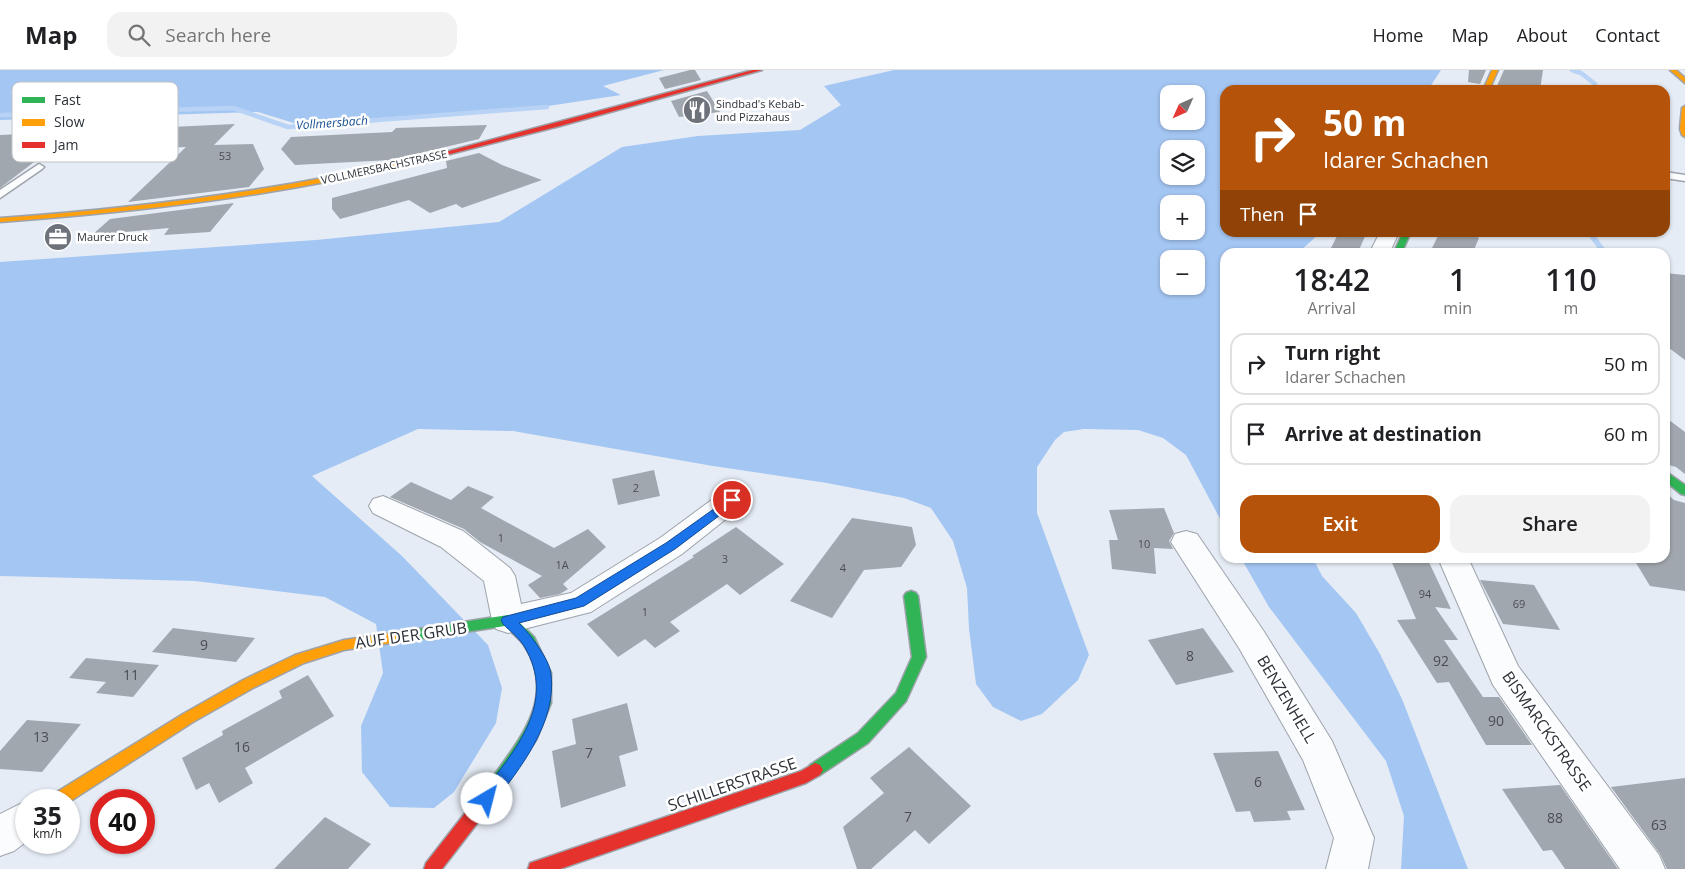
<!DOCTYPE html>
<html lang="en">
<head>
<meta charset="utf-8">
<style>
	body { margin:0; font-family:"Open Sans",sans-serif; background:#f2f2f2; color:#202124; height:100vh; display:flex; flex-direction:column; font-size:19px; white-space:nowrap }
	* { box-sizing:border-box; margin:0 }
	p { font-size:16px; color:#757577 }
	.icon { flex:none; width:28px; height:28px; fill:none; stroke:currentColor; stroke-width:2; stroke-linecap:round; stroke-linejoin:round }
	.map { position:relative; flex:1; overflow:hidden }
	.details { position:absolute; left:1220px; top:178px; width:450px; height:315px; display:flex; flex-direction:column; background:#fff; border-radius:15px; box-shadow:0 1px 4px #0004 }
	.details>* { flex:none }
	.hud { position:absolute; left:1220px; top:15px; width:450px; height:152px; border-radius:15px; box-shadow:0 1px 4px #0004; background:#b45309; color:#fff; overflow:hidden }
	.needle { width:32px; rotate:225deg }
	.fabs { position:absolute; left:1160px; top:15px; display:grid; gap:10px }
	.fabs a { display:grid; place-items:center; width:45px; height:45px; border-radius:10px; background:#fff; box-shadow:0 1px 4px #0004; font-size:25px }
	.speed { position:absolute; left:15px; top:719px; display:flex; gap:10px; font-size:25px; font-weight:700; text-align:center }
	.speed>* { display:grid; place-content:center; width:65px; height:65px; border-radius:50%; background:#fff; box-shadow:0 1px 4px #0004; line-height:1 }
	.speed small { font-size:12px; font-weight:400 }
	.speed .limit { border:8px solid #d22; background:#fff; color:#111 }
	.pin { position:absolute; display:grid; place-items:center; width:42px; height:42px; color:#fff; margin:-21px; border:2px solid #fff; border-radius:50%; box-shadow:0 1px 5px #0007 }
	.me { position:absolute; width:55px; margin:-28px; rotate:37deg; stroke-linejoin:round; filter:drop-shadow(0 0 4px #0008) }
	.turn { display:flex; align-items:center; gap:18px; height:105px; padding:0 20px; font-size:22px }
	.turn .icon { width:65px; height:65px; stroke-width:2.5 }
	.turn b { display:block; font-size:35px; line-height:42px }
	.then { display:flex; align-items:center; height:48px; padding:0 20px; background:#0003; gap:10px; font-size:19px }
	.eta { display:flex; justify-content:space-evenly; align-items:center; height:85px; text-align:center }
	.eta b { font-size:30px; font-weight:600; line-height:35px }
	.cta { display:flex; gap:10px; margin-top:auto; padding:10px 20px }
	.cta a { flex:1; height:58px; border-radius:15px; background:#b45309; color:#fff; font-size:20px; font-weight:600; line-height:58px; text-align:center }
	.cta a+a { background:#f2f2f2; color:#202124 }
	ul { padding:0; list-style:none }
	li { display:flex; align-items:center; gap:15px; height:62px; margin:0 10px 8px; padding:0 10px; border:2px solid #e0e0e0; border-radius:15px }
	li div { flex:1 }
	li b { display:block; font-size:19px }
	li em { font-style:normal }
	header { display:flex; align-items:center; gap:30px; box-sizing:border-box; height:70px; padding:0 25px; background:#fff; border-bottom:1px solid #e0e0e0 }
	header strong { font-size:24px }
	nav { display:flex; gap:28px; margin-inline-start:auto; font-size:18px }
	.search { width:350px; height:45px; background:#f2f2f2; display:flex; align-items:center; gap:12px; box-sizing:border-box; padding:0 18px; border-radius:15px; color:#757577; font-size:19px }
	.map>svg:first-child { display:block }
	.forest { fill:#a4c6f3; fill-rule:evenodd }
	.lines { fill:none; stroke-linecap:round; stroke-linejoin:round }
	.stream-far1 { stroke:#b8d3f5; stroke-width:4.5 }
	.stream { stroke:#b8d3f5; stroke-width:5.5 }
	.building { fill:#a1a7ae }
	.lane-casing { stroke:#9ea3ab; stroke-width:3 }
	.street-casing { stroke:#9ea3ab; stroke-width:2 }
	.fast-casing { stroke:#9ea3ab; stroke-width:3 }
	.slow-casing { stroke:#9ea3ab; stroke-width:3 }
	.jam-casing { stroke:#9ea3ab; stroke-width:3 }
	.lane { fill:#fbfcfe; fill-rule:evenodd }
	.street { fill:#fbfcfe; fill-rule:evenodd }
	.fast { fill:#30b455; fill-rule:evenodd }
	.slow { fill:#ff9f0a; fill-rule:evenodd }
	.jam { fill:#e5322d; fill-rule:evenodd }
	.route { fill:#1a73e8; stroke:#114b97 }
	.labels { text-anchor:middle; stroke-width:5; stroke-linejoin:round; paint-order:stroke }
	.far-poi-label { font-size:11px; fill:#2c3139; stroke:#fff; text-anchor:start }
	.number-label { font-size:11px; fill:#494e56 }
	.far-street-label { font-size:11px; fill:#2c3139; stroke:#fff }
	.far-water-label { font-size:12px; font-style:italic; fill:#185092; stroke:#fff }
	.near-number-label { font-size:14px; fill:#494e56 }
	.near-street-label { font-size:16px; fill:#2c3139; stroke:#fff }
	.key { fill:#fff; stroke:#c0c1c4; stroke-width:1 }
	.key-label { font-size:14px; fill:#2c3139 }
</style>
</head>
<body>
<header>
<strong>Map</strong>
<div class="search"><svg class="icon" aria-label="search" viewBox="0 0 24 24"><circle cx="10" cy="10" r="6"/><path d="M15 15l6 6"/></svg>Search here</div>
<nav><a>Home</a><a>Map</a><a>About</a><a>Contact</a></nav>
</header>
<div class="map">
<svg width="1685" height="799" viewBox="0 0 1685 799">
	<rect width="100%" height="100%" fill="#e5ecf5"/>
	<!-- forest -->
	<g class="forest">
		<path d="M 0,0 L 664,0 L 603,16 L 621,25 L 548,36 L 297,54 L 258,42 L 0,50 Z"/>
		<path d="M 894,0 L 1441,0 L 1428,20 L 1225,20 L 1225,162 L 1320,163 L 1299,182 L 1225,182 L 1225,458 L 1186,385 L 1163,368 L 1138,360 L 1084,359 L 1064,362 L 1055,370 L 1037,397 L 1037,443 L 1089,585 L 1078,610 L 1042,644 L 1021,651 L 993,637 L 976,614 L 969,559 L 967,518 L 953,471 L 931,438 L 904,428 L 827,413 L 713,396 L 513,361 L 418,359 L 312,406 L 402,486 L 488,575 L 502,618 L 496,653 L 454,722 L 434,738 L 390,737 L 362,702 L 361,656 L 383,603 L 376,554 L 325,527 L 195,511 L 0,506 L 0,192 L 316,170 L 499,152 L 622,77 L 698,66 L 800,60 L 841,35 L 824,16 ZM 1169,24 L 1196,24 L 1196,51 L 1169,51 ZM 1169,79 L 1196,79 L 1196,106 L 1169,106 ZM 1169,134 L 1196,134 L 1196,161 L 1169,161 ZM 1169,189 L 1196,189 L 1196,216 L 1169,216 Z"/>
		<path d="M 1241,488 L 1313,488 L 1322,506 L 1356,543 L 1380,584 L 1402,629 L 1468,799 L 1401,799 L 1404,746 L 1386,691 L 1269,537 Z"/>
	</g>
	<g class="lines">
		<!-- stream-far1 -->
		<g class="stream-far1">
			<path d="M 1572,0 L 1581,3 L 1595,14 L 1592,20"/>
			<path d="M 0,45 L 233,38 L 288,57 L 547,37"/>
		</g>
		<!-- stream -->
		<path class="stream" d="M 1589,162 L 1604,182"/>
	</g>
	<!-- building -->
	<g class="building">
		<path d="M 690,0 L 695,0 L 701,10 L 665,19 L 659,8 Z"/>
		<path d="M 1469,0 L 1486,0 L 1480,14 L 1468,12 Z"/>
		<path d="M 1504,0 L 1543,0 L 1540,20 L 1518,20 L 1497,16 Z"/>
		<path d="M 707,21 L 720,42 L 679,47 L 671,31 Z"/>
		<path d="M 235,54 L 214,75 L 253,74 L 264,99 L 249,117 L 128,132 L 186,77 L 46,83 L 0,118 L 0,65 Z"/>
		<path d="M 487,55 L 479,69 L 391,90 L 295,95 L 281,79 L 291,67 L 392,62 L 396,58 Z"/>
		<path d="M 479,83 L 502,95 L 542,110 L 462,138 L 456,134 L 430,143 L 409,130 L 340,149 L 332,139 L 332,128 L 447,98 L 446,91 Z"/>
		<path d="M 234,133 L 210,162 L 164,165 L 169,158 L 92,165 L 110,149 Z"/>
		<path d="M 1339,162 L 1367,162 L 1358,182 L 1329,182 Z"/>
		<path d="M 1440,162 L 1469,162 L 1479,168 L 1473,182 L 1430,182 Z"/>
		<path d="M 1665,203 L 1685,205 L 1685,290 L 1665,275 Z"/>
		<path d="M 1665,347 L 1685,362 L 1685,404 L 1676,397 L 1665,394 Z"/>
		<path d="M 654,400 L 660,426 L 618,435 L 612,409 Z"/>
		<path d="M 411,412 L 451,430 L 468,416 L 494,427 L 481,438 L 554,478 L 588,459 L 606,477 L 563,514 L 568,519 L 560,524 L 540,528 L 528,515 L 542,506 L 480,472 L 464,459 L 390,427 Z"/>
		<path d="M 1665,422 L 1674,430 L 1685,433 L 1685,521 L 1650,516 L 1633,488 L 1665,488 Z"/>
		<path d="M 1164,438 L 1174,463 L 1169,471 L 1173,479 L 1154,478 L 1156,504 L 1112,499 L 1109,470 L 1118,470 L 1109,440 Z"/>
		<path d="M 852,448 L 912,457 L 916,475 L 901,497 L 864,500 L 832,548 L 790,531 Z"/>
		<path d="M 736,457 L 784,494 L 740,525 L 727,514 L 670,552 L 680,561 L 655,578 L 645,569 L 618,587 L 587,554 L 694,487 L 692,486 Z"/>
		<path d="M 1390,488 L 1427,488 L 1451,539 L 1435,537 L 1458,570 L 1444,570 L 1483,627 L 1499,627 L 1532,675 L 1486,675 L 1449,612 L 1437,613 L 1397,550 L 1416,549 Z"/>
		<path d="M 1480,510 L 1534,515 L 1560,560 L 1503,554 Z"/>
		<path d="M 173,558 L 255,568 L 236,592 L 152,582 Z"/>
		<path d="M 1203,558 L 1234,602 L 1176,615 L 1148,570 Z"/>
		<path d="M 86,588 L 159,595 L 133,627 L 96,623 L 106,612 L 69,608 Z"/>
		<path d="M 308,605 L 334,646 L 245,698 L 253,713 L 219,733 L 209,713 L 196,720 L 182,688 L 223,665 L 222,661 L 282,628 L 279,621 Z"/>
		<path d="M 627,633 L 638,680 L 619,686 L 626,716 L 561,738 L 552,681 L 576,674 L 572,649 Z"/>
		<path d="M 27,650 L 81,654 L 42,702 L 0,699 L 0,681 Z"/>
		<path d="M 909,677 L 971,736 L 929,774 L 915,760 L 871,799 L 857,799 L 843,757 L 884,723 L 870,708 Z"/>
		<path d="M 1278,681 L 1305,740 L 1287,741 L 1291,750 L 1254,752 L 1250,741 L 1236,742 L 1213,683 Z"/>
		<path d="M 1685,708 L 1685,799 L 1667,799 L 1660,784 L 1611,717 Z"/>
		<path d="M 1560,715 L 1618,799 L 1565,799 L 1552,780 L 1543,781 L 1502,719 Z"/>
		<path d="M 325,747 L 371,774 L 348,799 L 274,799 Z"/>
	</g>
	<g class="lines">
		<defs>
			<g id="lane">
				<path d="M 39,94 L 44,97 L 42,99 L 0,128 L 0,120 Z"/>
				<path d="M 1665,102 L 1685,105 L 1685,111 L 1665,108 Z"/>
			</g>
			<g id="street">
				<path d="M 1380,162 L 1399,162 L 1390,182 L 1370,182 Z"/>
				<path d="M 731,420 L 741,423 L 745,430 L 741,437 L 682,484 L 591,542 L 508,563 L 496,559 L 492,550 L 484,511 L 441,477 L 373,443 L 369,436 L 373,429 L 383,426 L 463,461 L 510,498 L 515,506 L 521,534 L 571,523 L 660,468 L 721,423 Z"/>
				<path d="M 1186,461 L 1197,464 L 1263,560 L 1332,671 L 1374,768 L 1368,799 L 1326,799 L 1334,768 L 1303,690 L 1239,578 L 1171,472 L 1175,464 Z"/>
				<path d="M 1438,488 L 1468,488 L 1518,596 L 1659,785 L 1665,799 L 1620,799 L 1493,615 Z"/>
				<path d="M 26,731 L 26,772 L 14,781 L 0,786 L 0,744 Z"/>
			</g>
			<g id="fast">
				<path d="M 1403,162 L 1411,162 L 1402,182 L 1394,182 Z"/>
				<path d="M 1665,401 L 1685,415 L 1685,425 L 1681,424 L 1665,411 Z"/>
				<path d="M 911,521 L 916,523 L 918,526 L 926,587 L 906,631 L 868,673 L 820,705 L 815,707 L 810,705 L 807,700 L 810,695 L 858,663 L 896,623 L 912,587 L 904,526 L 906,523 Z"/>
				<path d="M 508,545 L 513,546 L 534,567 L 551,603 L 551,633 L 536,670 L 499,725 L 493,727 L 487,725 L 485,720 L 487,715 C 517,672 559,628 524,575 C 519,568 511,562 505,556 L 399,572 L 394,571 L 392,567 L 394,563 L 399,562 Z"/>
			</g>
			<g id="slow">
				<path d="M 1492,0 L 1498,0 L 1489,20 L 1483,20 Z"/>
				<path d="M 1670,0 L 1676,0 L 1685,8 L 1685,13 Z"/>
				<path d="M 1685,36 L 1685,67 L 1682,65 L 1680,59 L 1682,38 Z"/>
				<path d="M 411,90 L 414,92 L 413,93 C 278,126 139,142 0,152 L 0,148 C 139,138 275,121 411,90 Z"/>
				<path d="M 399,562 L 404,563 L 406,567 L 404,571 L 344,580 L 304,593 L 253,618 L 193,652 L 69,732 L 69,730 L 50,730 L 52,725 L 183,644 L 243,610 L 295,585 L 344,570 Z"/>
			</g>
			<g id="jam">
				<path d="M 753,0 L 762,0 L 560,56 L 411,94 L 408,92 Z"/>
				<path d="M 815,693 L 820,695 L 823,700 L 820,705 L 806,713 L 560,799 L 528,799 L 530,793 L 536,791 L 801,701 Z"/>
				<path d="M 493,713 L 499,715 L 501,720 L 499,725 L 442,799 L 424,799 L 426,793 L 487,715 Z"/>
			</g>
		</defs>
		<!-- lane casing -->
		<use href="#lane" class="lane-casing"/>
		<!-- street casing -->
		<use href="#street" class="street-casing"/>
		<!-- fast casing -->
		<use href="#fast" class="fast-casing"/>
		<!-- slow casing -->
		<use href="#slow" class="slow-casing"/>
		<!-- jam casing -->
		<use href="#jam" class="jam-casing"/>
		<!-- lane -->
		<use href="#lane" class="lane"/>
		<!-- street -->
		<use href="#street" class="street"/>
		<!-- fast -->
		<use href="#fast" class="fast"/>
		<!-- slow -->
		<use href="#slow" class="slow"/>
		<!-- jam -->
		<use href="#jam" class="jam"/>
	</g>
	<!-- route -->
	<path class="route" d="M 732,426 L 737,430 L 736,433 L 675,479 L 584,536 L 519,553 C 530,564 549,588 551,604 C 557,653 520,698 493,734 L 487,737 L 481,734 L 479,729 L 481,724 C 515,681 558,632 524,576 C 519,568 510,561 503,554 L 501,550 L 503,547 L 576,528 L 666,473 Z"/>
	<!-- icons -->
	<defs>
		<symbol id="restaurant-disc" viewBox="-11 -11 22 22"><circle r="9.5" fill="#6d727b" stroke="#fff"/><path d="M-5-6h1v4h1v-4h1v4h1v-4h1v5L-1.5 .5V6h-2V.5L-5-1ZM5-6V6H3V1.5H1.5Q1.5-4 5-6Z" fill="#fff"/></symbol>
		<symbol id="office-disc" viewBox="-11 -11 22 22"><circle r="9.5" fill="#6d727b" stroke="#fff"/><path d="M-6-3h4V-5.5h4V-3h4V5H-6ZM-1-4.5V-3h2v-1.5ZM-6 0V1H6V0Z" fill="#fff"/></symbol>
	</defs>
	<g fill-rule="evenodd">
		<use href="#restaurant-disc" x="681" y="24" width="32" height="32"/>
		<use href="#office-disc" x="42" y="151" width="32" height="32"/>
	</g>
	<g class="labels">
		<!-- far-poi labels -->
		<g class="far-poi-label">
			<text x="716" y="38">Sindbad's Kebab-<tspan x="716" dy="13">und Pizzahaus</tspan></text>
			<text x="77" y="171">Maurer Druck</text>
		</g>
		<!-- number labels -->
		<g class="number-label">
			<text x="225" y="90">53</text>
			<text x="636" y="422">2</text>
			<text x="501" y="472">1</text>
			<text x="1144" y="478">10</text>
			<text x="725" y="493">3</text>
			<text x="562" y="499">1A</text>
			<text x="843" y="502">4</text>
			<text x="1425" y="528">94</text>
			<text x="1519" y="538">69</text>
			<text x="645" y="546">1</text>
		</g>
		<!-- far-street labels -->
		<g class="far-street-label">
			<text transform="translate(384 97) rotate(-12)" y="4">VOLLMERSBACHSTRASSE</text>
		</g>
		<!-- far-water labels -->
		<g class="far-water-label">
			<text transform="translate(332 53) rotate(-4)" y="4">Vollmersbach</text>
		</g>
		<!-- near-number labels -->
		<g class="near-number-label">
			<text x="204" y="580">9</text>
			<text x="1190" y="591">8</text>
			<text x="1441" y="596">92</text>
			<text x="131" y="610">11</text>
			<text x="1496" y="656">90</text>
			<text x="41" y="672">13</text>
			<text x="242" y="682">16</text>
			<text x="589" y="688">7</text>
			<text x="1258" y="717">6</text>
			<text x="908" y="752">7</text>
			<text x="1555" y="753">88</text>
			<text x="1659" y="760">63</text>
		</g>
		<!-- near-street labels -->
		<g class="near-street-label">
			<text transform="translate(411 565) rotate(-8)" y="6">AUF DER GRUB</text>
			<text transform="translate(1287 629) rotate(59)" y="6">BENZENHELL</text>
			<text transform="translate(1547 661) rotate(55)" y="6">BISMARCKSTRASSE</text>
			<text transform="translate(732 714) rotate(-19)" y="6">SCHILLERSTRASSE</text>
		</g>
	</g>
	<!-- legend -->
	<rect x="12" y="12" width="166" height="80" rx="8" class="key"/>
	<rect x="22" y="27" width="23" height="6" fill="#30b455"/>
	<rect x="22" y="49" width="23" height="7" fill="#ff9f0a"/>
	<rect x="22" y="72" width="23" height="6" fill="#e5322d"/>
	<g class="key-label">
		<text x="54" y="35">Fast</text>
		<text x="54" y="57">Slow</text>
		<text x="54" y="80">Jam</text>
	</g>
</svg>
<div class="fabs">
<a><svg class="needle" viewBox="-14 -14 28 28"><path d="M0-13l5 13h-10z" fill="#e53935"/><path d="M0 13l5-13h-10z" fill="#757577"/></svg></a>
<a><svg class="icon" aria-label="layers" viewBox="0 0 24 24"><path d="M12 4l9 5-9 5-9-5zM3 14l9 5 9-5"/></svg></a>
<a>+</a>
<a>−</a>
</div>
<div class="speed"><div>35<small>km/h</small></div><div class="limit">40</div></div>
<div class="pin" style="left:732px;top:430px;background:#d93025"><svg class="icon" aria-label="arrive" viewBox="0 0 24 24"><path d="M6 21V4h12l-3 4 3 4H6"/></svg></div>
<svg class="me" style="left:487px;top:729px" viewBox="-20 -20 40 40"><circle r="19" fill="#fff"/><path d="M0-13L10 11 0 6-10 11z" fill="#1a73e8"/></svg>
<div class="hud">
<div class="turn"><svg class="icon" aria-label="right" viewBox="0 0 24 24"><path d="M7 20v-9h11M14 6l5 5-5 5"/></svg><div><b>50 m</b>Idarer Schachen</div></div>
<div class="then">Then<svg class="icon" aria-label="arrive" viewBox="0 0 24 24"><path d="M6 21V4h12l-3 4 3 4H6"/></svg></div>
</div>
<section class="details">
<div class="eta">
<div><b>18:42</b><p>Arrival</p></div>
<div><b>1</b><p>min</p></div>
<div><b>110</b><p>m</p></div>
</div>
<ul>
<li><svg class="icon" aria-label="right" viewBox="0 0 24 24"><path d="M7 20v-9h11M14 6l5 5-5 5"/></svg><div><b>Turn right</b><p>Idarer Schachen</p></div><em>50 m</em></li>
<li><svg class="icon" aria-label="arrive" viewBox="0 0 24 24"><path d="M6 21V4h12l-3 4 3 4H6"/></svg><div><b>Arrive at destination</b></div><em>60 m</em></li>
</ul>
<div class="cta"><a>Exit</a><a>Share</a></div>
</section>
</div>
</body>
</html>
